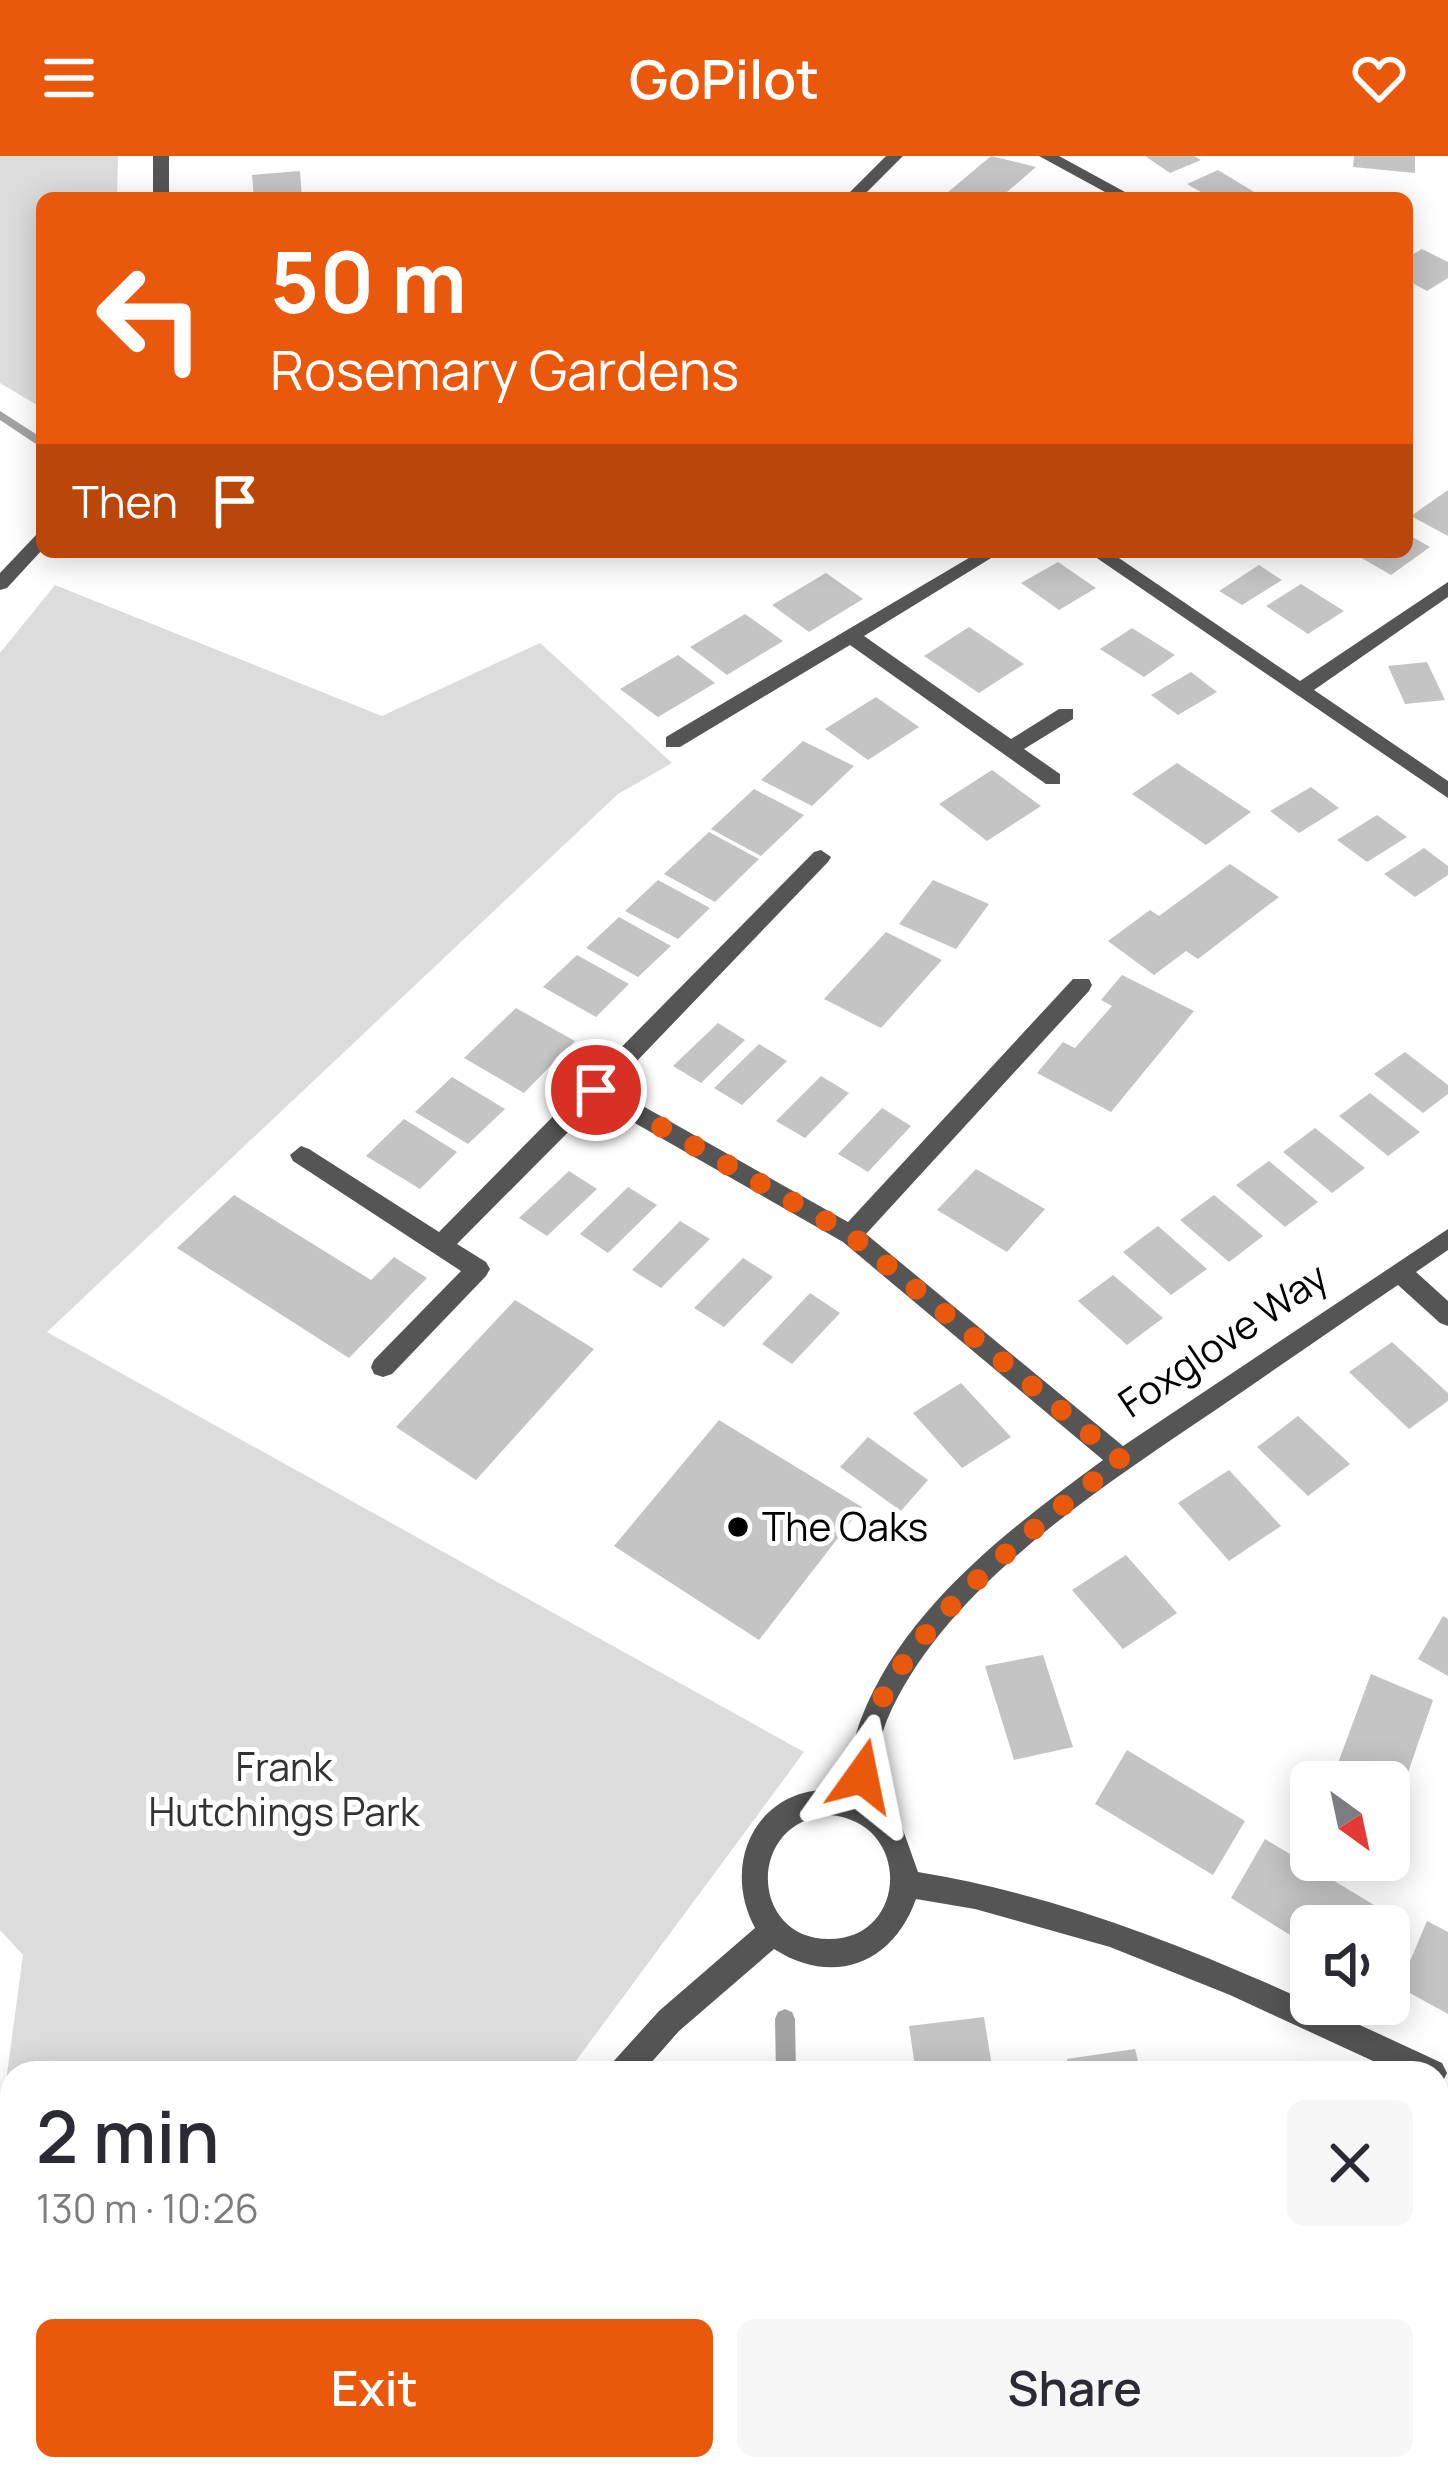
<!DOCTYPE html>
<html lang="en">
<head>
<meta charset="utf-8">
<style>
	body { margin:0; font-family:Manrope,sans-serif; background:#f7f7f7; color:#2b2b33; height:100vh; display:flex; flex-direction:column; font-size:45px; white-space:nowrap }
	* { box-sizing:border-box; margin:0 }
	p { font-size:39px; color:#7c7c81 }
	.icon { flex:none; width:66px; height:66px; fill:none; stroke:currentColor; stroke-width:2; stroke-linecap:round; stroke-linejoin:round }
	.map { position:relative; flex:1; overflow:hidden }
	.side { position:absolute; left:0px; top:1905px; width:1449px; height:420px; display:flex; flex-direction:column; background:#fff; border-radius:36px 36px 0 0; box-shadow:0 6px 30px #0003 }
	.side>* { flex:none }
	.top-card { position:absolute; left:36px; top:36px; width:1377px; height:366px; border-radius:18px; box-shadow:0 6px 30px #0003; background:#ea580c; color:#fff; overflow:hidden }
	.needle { width:78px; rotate:147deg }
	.buttons { position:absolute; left:1290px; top:1605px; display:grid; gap:24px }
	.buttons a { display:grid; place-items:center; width:120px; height:120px; border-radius:18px; background:#fff; box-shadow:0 6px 30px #0003; font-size:60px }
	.pin { position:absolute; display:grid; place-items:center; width:102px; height:102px; color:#fff; margin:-51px; border:6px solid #fff; border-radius:50%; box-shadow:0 3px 12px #0007 }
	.me { position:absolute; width:132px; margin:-66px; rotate:12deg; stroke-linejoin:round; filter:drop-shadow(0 0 9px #0008) }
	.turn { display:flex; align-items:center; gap:42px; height:252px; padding:0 36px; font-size:54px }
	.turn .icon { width:156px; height:156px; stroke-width:2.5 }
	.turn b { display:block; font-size:84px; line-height:102px }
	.then { display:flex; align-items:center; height:114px; padding:0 36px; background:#0003; gap:24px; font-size:45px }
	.round { display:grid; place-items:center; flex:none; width:126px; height:126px; border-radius:18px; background:#f7f7f7 }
	.overview { display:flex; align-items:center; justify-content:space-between; height:204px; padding:0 36px }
	h1 { font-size:72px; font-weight:600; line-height:90px }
	.button { display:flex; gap:24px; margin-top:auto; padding:24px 36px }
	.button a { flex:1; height:138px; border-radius:18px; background:#ea580c; color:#fff; font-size:48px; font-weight:600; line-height:138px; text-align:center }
	.button a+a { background:#f7f7f7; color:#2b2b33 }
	header { display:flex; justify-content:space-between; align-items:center; height:156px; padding:0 36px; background:#ea580c; color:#fff; font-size:54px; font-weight:600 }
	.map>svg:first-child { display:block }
	.green { fill:#dcdcdc }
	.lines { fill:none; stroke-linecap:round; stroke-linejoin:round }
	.stream { fill:#a3a3a3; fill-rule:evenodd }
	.building { fill:#c4c4c4 }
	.minor { fill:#555; fill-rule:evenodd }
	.tertiary { fill:#555; fill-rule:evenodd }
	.route { stroke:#ea580c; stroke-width:21; stroke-dasharray:0 37.8 }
	.poi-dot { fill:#000; stroke:#fff; stroke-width:4.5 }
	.labels { text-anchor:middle; stroke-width:10; stroke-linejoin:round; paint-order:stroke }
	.street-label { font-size:39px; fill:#000; stroke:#fff }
	.poi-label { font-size:39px; fill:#000; stroke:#fff; text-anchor:start }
	.park-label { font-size:39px; fill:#333; stroke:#fff }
</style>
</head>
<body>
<header><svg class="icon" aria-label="menu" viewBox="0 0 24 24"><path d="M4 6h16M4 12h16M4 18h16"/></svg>GoPilot<svg class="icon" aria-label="heart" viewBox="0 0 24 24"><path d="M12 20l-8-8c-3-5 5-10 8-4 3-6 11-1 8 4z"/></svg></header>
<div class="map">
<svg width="1448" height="2325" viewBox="0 0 1448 2325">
	<rect width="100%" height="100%" fill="#fff"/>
	<!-- green -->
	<g class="green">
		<path d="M 0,0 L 118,0 L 117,42 L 42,42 L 42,252 L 0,227 Z"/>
		<path d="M 55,429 L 382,560 L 540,487 L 672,607 L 618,638 L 47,1176 L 804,1596 L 567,1917 L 12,1917 L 12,2313 L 444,2313 L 441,2325 L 0,2325 L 0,1970 L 23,1799 L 0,1774 L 0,497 Z"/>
	</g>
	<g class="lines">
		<!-- stream -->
		<g class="stream">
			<path d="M 0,255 L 42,282 L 42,292 L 0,264 Z"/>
			<path d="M 785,1853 L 792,1856 L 795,1863 L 796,1917 L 776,1917 L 775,1863 L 778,1856 Z"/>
			<rect x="784" y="2313" width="22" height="12"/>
		</g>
	</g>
	<!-- building -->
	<g class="building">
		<path d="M 991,0 L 1036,11 L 1000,42 L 941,42 Z"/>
		<path d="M 1145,0 L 1194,0 L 1201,4 L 1170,17 Z"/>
		<path d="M 1354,0 L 1415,0 L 1415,17 L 1353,11 Z"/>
		<path d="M 1218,14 L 1259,39 L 1211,42 L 1187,28 Z"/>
		<path d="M 300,15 L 302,42 L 254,42 L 252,19 Z"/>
		<path d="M 1422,93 L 1448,106 L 1448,122 L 1427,135 L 1407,124 L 1407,102 Z"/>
		<path d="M 1448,334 L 1448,380 L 1411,360 Z"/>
		<path d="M 1407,378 L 1430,391 L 1391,419 L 1351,396 L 1407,396 Z"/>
		<path d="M 1058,406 L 1096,432 L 1059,454 L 1021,427 Z"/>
		<path d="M 1259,409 L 1282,424 L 1242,449 L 1219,435 Z"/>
		<path d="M 826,417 L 863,443 L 809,476 L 772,449 Z"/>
		<path d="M 1301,428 L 1344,455 L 1308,478 L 1266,450 Z"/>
		<path d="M 745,458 L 783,485 L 727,519 L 690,491 Z"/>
		<path d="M 969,471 L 1024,508 L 979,537 L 924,500 Z"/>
		<path d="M 1132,472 L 1175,499 L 1144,521 L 1100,493 Z"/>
		<path d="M 678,499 L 715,527 L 658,561 L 620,533 Z"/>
		<path d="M 1427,506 L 1445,544 L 1405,548 L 1388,510 Z"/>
		<path d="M 1191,516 L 1217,536 L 1178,559 L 1151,539 Z"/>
		<path d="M 876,541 L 919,571 L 868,604 L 825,573 Z"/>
		<path d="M 803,585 L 854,610 L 812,650 L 761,624 Z"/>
		<path d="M 1177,607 L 1251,656 L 1206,689 L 1132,638 Z"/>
		<path d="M 992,614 L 1041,650 L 987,685 L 939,648 Z"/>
		<path d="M 1311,631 L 1339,652 L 1299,677 L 1270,655 Z"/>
		<path d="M 754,633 L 804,659 L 761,700 L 711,673 Z"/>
		<path d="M 1377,659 L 1407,681 L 1367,706 L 1337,684 Z"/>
		<path d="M 709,676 L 759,703 L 715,746 L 664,718 Z"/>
		<path d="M 1424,692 L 1448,710 L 1448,719 L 1415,741 L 1384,718 Z"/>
		<path d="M 1230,708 L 1279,741 L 1198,803 L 1186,795 L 1154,819 L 1108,785 L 1150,754 L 1159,760 Z"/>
		<path d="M 658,724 L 710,752 L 678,783 L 625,755 Z"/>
		<path d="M 933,724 L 989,748 L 956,793 L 899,768 Z"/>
		<path d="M 619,761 L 671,790 L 638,821 L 586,792 Z"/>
		<path d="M 886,776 L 942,804 L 881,872 L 824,843 Z"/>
		<path d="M 577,799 L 629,828 L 596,861 L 543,831 Z"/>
		<path d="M 1122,819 L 1194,855 L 1111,956 L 1037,917 L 1063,886 L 1075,892 L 1112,850 L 1101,844 Z"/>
		<path d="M 516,852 L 575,885 L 524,937 L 464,902 Z"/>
		<path d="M 718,867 L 745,884 L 701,927 L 673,910 Z"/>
		<path d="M 759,888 L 787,905 L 742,949 L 714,932 Z"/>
		<path d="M 1405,896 L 1448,929 L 1448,938 L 1423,957 L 1374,918 Z"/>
		<path d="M 821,920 L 849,937 L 805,982 L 776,965 Z"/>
		<path d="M 452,921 L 505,953 L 468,988 L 415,956 Z"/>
		<path d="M 1370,937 L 1420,976 L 1388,1000 L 1339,960 Z"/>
		<path d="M 882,952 L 911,970 L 868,1016 L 838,998 Z"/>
		<path d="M 404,963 L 457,996 L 420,1033 L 366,1000 Z"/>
		<path d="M 1315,972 L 1365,1012 L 1332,1037 L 1283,996 Z"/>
		<path d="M 1269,1005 L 1318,1046 L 1285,1071 L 1236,1029 Z"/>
		<path d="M 976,1013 L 1045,1053 L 1007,1096 L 937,1054 Z"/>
		<path d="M 569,1015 L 597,1033 L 547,1080 L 519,1062 Z"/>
		<path d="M 628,1031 L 657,1049 L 608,1097 L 580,1078 Z"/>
		<path d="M 234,1039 L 371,1124 L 394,1101 L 427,1122 L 349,1202 L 177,1092 Z"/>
		<path d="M 1214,1039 L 1263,1080 L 1229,1106 L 1180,1064 Z"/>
		<path d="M 680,1065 L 710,1083 L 661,1132 L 632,1114 Z"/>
		<path d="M 1158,1070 L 1207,1113 L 1171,1139 L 1123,1096 Z"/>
		<path d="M 743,1102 L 773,1121 L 724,1171 L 694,1152 Z"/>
		<path d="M 1113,1119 L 1163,1162 L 1127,1189 L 1078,1145 Z"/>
		<path d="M 810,1137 L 840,1157 L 792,1208 L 762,1188 Z"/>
		<path d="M 515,1144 L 594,1193 L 476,1324 L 396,1271 Z"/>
		<path d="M 1392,1186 L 1448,1237 L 1448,1245 L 1409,1273 L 1349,1216 Z"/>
		<path d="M 961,1227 L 1011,1281 L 962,1312 L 913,1257 Z"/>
		<path d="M 1298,1260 L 1350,1308 L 1308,1340 L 1257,1291 Z"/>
		<path d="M 719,1264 L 862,1351 L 759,1484 L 614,1390 Z"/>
		<path d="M 868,1281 L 928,1324 L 901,1355 L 840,1311 Z"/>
		<path d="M 1229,1314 L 1281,1370 L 1229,1405 L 1178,1347 Z"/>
		<path d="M 1126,1399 L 1177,1457 L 1123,1493 L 1072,1434 Z"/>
		<path d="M 1443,1460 L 1448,1463 L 1448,1520 L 1418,1503 Z"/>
		<path d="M 1043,1499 L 1073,1591 L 1014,1604 L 985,1510 Z"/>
		<path d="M 1371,1518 L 1433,1544 L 1402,1634 L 1338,1607 Z"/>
		<path d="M 1127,1594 L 1245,1665 L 1213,1719 L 1095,1648 Z"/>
		<path d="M 1265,1683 L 1379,1752 L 1370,1770 L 1311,1770 L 1311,1792 L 1231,1742 Z"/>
		<path d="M 1427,1765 L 1448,1776 L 1448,1858 L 1399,1831 Z"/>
		<path d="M 984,1861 L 993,1917 L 916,1917 L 909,1870 Z"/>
		<path d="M 1135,1893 L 1141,1917 L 1070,1917 L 1067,1903 Z"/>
		<path d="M 1448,2122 L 1448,2187 L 1437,2180 L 1437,2147 Z"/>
		<path d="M 1001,2313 L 1086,2313 L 1088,2325 L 1003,2325 Z"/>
	</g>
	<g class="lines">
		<!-- minor -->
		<g class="minor">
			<path d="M 886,0 L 903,0 L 861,42 L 844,42 Z"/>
			<path d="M 1039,0 L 1059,0 L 1136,42 L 1116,42 Z"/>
			<path d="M 979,396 L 1001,396 L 864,480 L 1011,583 L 1059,553 L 1073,553 L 1073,563 L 1024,593 L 1060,618 L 1060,628 L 1046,628 L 850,489 L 680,591 L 666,591 L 666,581 Z"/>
			<path d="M 1088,396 L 1110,396 L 1300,525 L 1448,426 L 1448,441 L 1314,534 L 1448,625 L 1448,642 Z"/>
			<path d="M 821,694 L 831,701 L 828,706 L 611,932 L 848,1066 L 1073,823 L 1089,823 L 1092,829 L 1089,835 L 866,1078 L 1123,1290 L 1448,1073 L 1448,1094 L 1416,1116 L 1448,1145 L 1448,1170 L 1440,1167 L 1398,1129 C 1337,1170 1277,1212 1217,1253 C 1102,1331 944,1431 887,1564 C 877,1588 875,1618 870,1644 L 902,1671 L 918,1716 C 1106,1747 1273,1829 1442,1907 L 1447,1917 L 1442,1927 L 1437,1930 L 1437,1917 L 1399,1917 L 1230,1839 L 1110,1791 L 975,1753 L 916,1743 C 893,1808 833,1831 774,1793 L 679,1875 L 642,1917 L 607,1917 L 612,1907 L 659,1855 L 755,1772 C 718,1703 762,1623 845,1635 C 849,1611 852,1586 861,1563 C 904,1452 1010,1372 1103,1304 L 843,1086 L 598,946 L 457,1088 L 486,1106 L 490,1113 L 486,1120 L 392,1218 L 383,1221 L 374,1218 L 371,1211 L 374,1204 L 461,1115 L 293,1005 L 290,999 L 301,990 L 309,993 L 439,1076 L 814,696 ZM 829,1659 C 912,1665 909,1783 829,1783 C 749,1783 746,1665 829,1659 Z"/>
			<path d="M 509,2313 L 541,2313 L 539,2325 L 507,2325 Z"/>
		</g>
		<!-- tertiary -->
		<g class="tertiary">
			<rect x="153" y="0" width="16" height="42"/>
			<path d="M 42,377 L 42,394 L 7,432 L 0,434 L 0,417 L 36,379 Z"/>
		</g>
	</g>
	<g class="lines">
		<!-- route -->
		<path class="route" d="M 596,934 L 851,1079 L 1121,1304 C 1044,1363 913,1465 876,1556 C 869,1575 867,1600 862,1620"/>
	</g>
	<!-- markers -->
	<circle class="poi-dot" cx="738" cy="1371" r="12"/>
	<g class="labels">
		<!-- street labels -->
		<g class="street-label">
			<text transform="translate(1223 1184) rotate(-34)" y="14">Foxglove Way</text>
		</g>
		<!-- poi labels -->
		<g class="poi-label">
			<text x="762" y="1385">The Oaks</text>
		</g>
		<!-- park labels -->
		<g class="park-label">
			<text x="284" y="1625">Frank<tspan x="284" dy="45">Hutchings Park</tspan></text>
		</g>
	</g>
</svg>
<div class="buttons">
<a><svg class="needle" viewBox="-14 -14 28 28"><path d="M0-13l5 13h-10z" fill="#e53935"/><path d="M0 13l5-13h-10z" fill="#7c7c81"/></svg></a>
<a><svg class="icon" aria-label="sound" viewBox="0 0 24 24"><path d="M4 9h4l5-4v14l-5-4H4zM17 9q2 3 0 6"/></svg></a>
</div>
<div class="pin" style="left:596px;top:934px;background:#d93025"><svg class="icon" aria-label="arrive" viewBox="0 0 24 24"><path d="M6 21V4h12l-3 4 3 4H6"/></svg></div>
<svg class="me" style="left:862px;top:1620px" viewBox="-20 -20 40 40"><path d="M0-17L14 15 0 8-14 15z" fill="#ea580c" stroke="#fff" stroke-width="4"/></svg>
<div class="top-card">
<div class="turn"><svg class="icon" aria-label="left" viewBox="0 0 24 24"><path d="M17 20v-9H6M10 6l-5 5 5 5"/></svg><div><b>50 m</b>Rosemary Gardens</div></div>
<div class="then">Then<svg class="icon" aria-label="arrive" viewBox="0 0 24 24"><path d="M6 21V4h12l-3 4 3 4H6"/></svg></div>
</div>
<section class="side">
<div class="overview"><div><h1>2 min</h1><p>130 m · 10:26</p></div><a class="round"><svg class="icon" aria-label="close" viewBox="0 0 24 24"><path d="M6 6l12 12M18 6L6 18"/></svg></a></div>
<div class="button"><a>Exit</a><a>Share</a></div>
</section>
</div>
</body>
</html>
